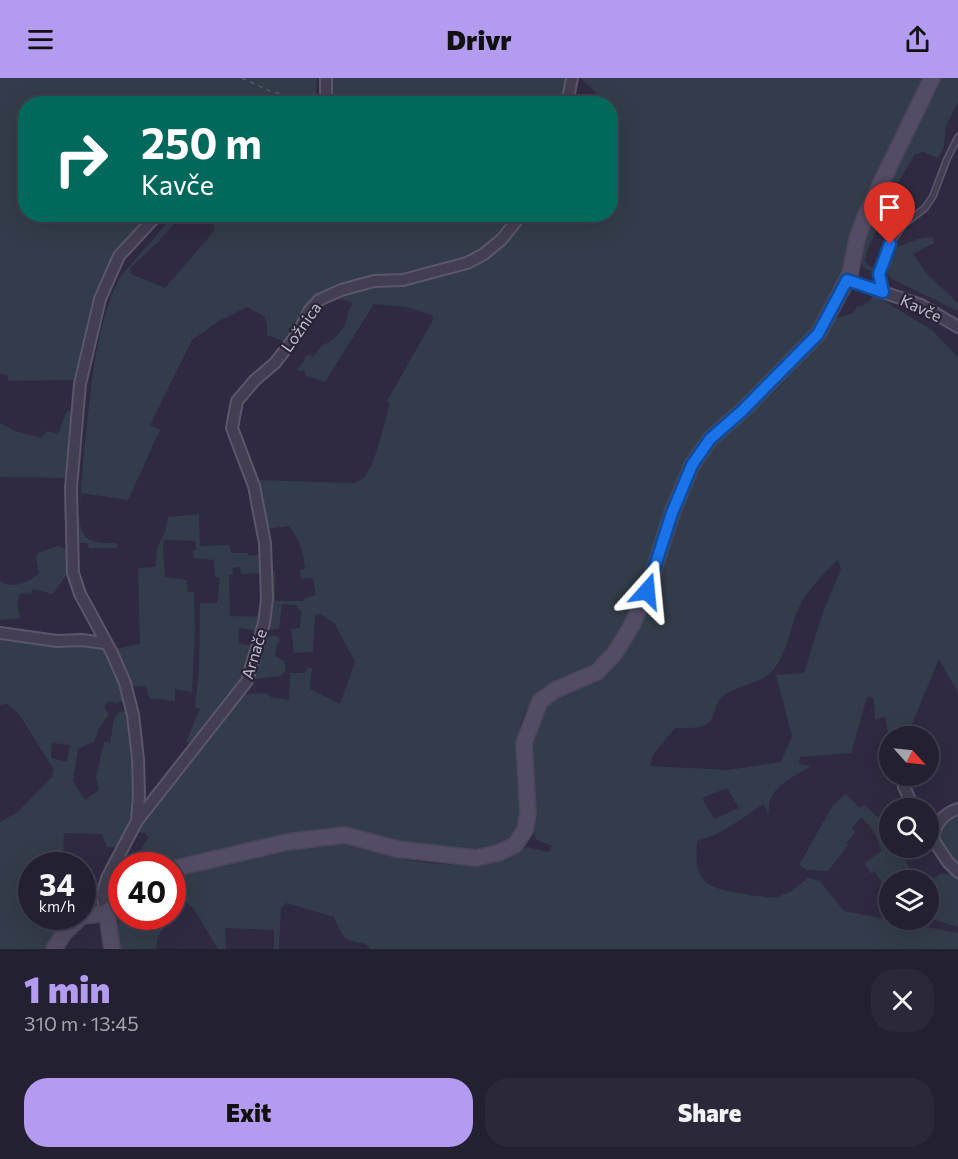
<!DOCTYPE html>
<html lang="en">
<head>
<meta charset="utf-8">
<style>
	body { margin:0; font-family:Commissioner,sans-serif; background:#2b2839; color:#f1f3f6; height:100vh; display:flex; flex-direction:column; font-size:22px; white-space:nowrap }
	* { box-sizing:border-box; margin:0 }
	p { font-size:20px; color:#a3a3ab }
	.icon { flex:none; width:33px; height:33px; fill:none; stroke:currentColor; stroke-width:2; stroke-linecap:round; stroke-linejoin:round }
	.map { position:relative; height:871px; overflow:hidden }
	.panel { display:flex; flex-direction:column; background:#232031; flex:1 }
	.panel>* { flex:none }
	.guide { position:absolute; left:18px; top:18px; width:600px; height:126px; border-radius:24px; box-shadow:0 6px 24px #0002,0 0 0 2px #403e4d; background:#00695c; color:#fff; overflow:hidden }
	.needle { width:39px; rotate:117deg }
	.controls { position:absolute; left:879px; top:648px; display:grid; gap:12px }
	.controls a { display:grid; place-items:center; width:60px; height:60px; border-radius:50%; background:#232031; box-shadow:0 6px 24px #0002,0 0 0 2px #403e4d; font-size:30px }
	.speed { position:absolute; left:18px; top:774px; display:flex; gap:12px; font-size:30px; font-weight:700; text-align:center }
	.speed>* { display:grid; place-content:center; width:78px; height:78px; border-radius:50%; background:#232031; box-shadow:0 6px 24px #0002,0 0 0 2px #403e4d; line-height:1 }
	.speed small { font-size:15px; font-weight:400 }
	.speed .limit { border:9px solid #d22; background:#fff; color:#111 }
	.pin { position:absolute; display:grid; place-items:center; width:51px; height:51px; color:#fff; margin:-62px -26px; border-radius:50% 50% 50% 0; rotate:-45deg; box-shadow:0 0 6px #0007 }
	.pin .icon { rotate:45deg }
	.me { position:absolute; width:66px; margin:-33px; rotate:18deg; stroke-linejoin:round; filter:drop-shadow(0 0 4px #0008) }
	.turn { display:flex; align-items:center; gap:21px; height:126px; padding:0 24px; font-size:27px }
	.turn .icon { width:78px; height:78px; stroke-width:2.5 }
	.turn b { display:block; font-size:42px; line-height:51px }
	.round { display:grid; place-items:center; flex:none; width:63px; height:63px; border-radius:24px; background:#2b2839 }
	.summary { display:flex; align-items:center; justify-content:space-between; height:102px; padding:0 24px }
	h1 { font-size:36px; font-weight:800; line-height:45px; color:#b39cef }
	.button { display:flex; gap:12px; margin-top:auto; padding:12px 24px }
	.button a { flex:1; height:69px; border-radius:24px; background:#b39cef; color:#111; font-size:24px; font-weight:800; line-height:69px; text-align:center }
	.button a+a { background:#2b2839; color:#f1f3f6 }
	header { display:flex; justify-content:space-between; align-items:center; height:78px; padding:0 24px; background:#b39cef; color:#111; font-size:27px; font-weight:800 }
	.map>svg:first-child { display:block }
	.green { fill:#333c4a; fill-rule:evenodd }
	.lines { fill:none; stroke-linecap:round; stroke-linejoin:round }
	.lane-casing { stroke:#5b5669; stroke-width:8 }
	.street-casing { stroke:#5b5669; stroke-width:14 }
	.secondary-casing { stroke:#4a4558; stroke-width:18 }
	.path { stroke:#545868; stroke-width:1.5; stroke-dasharray:4.5 4.5; stroke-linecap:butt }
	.lane { stroke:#433e51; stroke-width:5 }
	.street { stroke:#433e51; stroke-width:10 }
	.secondary { stroke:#534c64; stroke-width:15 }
	.route-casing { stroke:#114b97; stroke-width:15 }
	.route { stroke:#1a73e8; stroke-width:10 }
	.labels { text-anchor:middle; stroke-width:4.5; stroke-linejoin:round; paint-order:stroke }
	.street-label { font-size:16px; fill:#c0bbcb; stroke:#282337 }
</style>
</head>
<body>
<header><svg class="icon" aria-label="menu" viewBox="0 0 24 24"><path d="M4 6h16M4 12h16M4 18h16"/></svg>Drivr<svg class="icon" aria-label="share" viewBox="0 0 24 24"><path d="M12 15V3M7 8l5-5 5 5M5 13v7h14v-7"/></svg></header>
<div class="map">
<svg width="958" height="871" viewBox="0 0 958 871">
	<rect width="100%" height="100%" fill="#2f2a41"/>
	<!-- green -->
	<g class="green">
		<path d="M 0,0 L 317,0 L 316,11 L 319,25 L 26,26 L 26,136 L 153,137 L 124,165 L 78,299 L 73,302 L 8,303 L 8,297 L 0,296 Z"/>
		<path d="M 331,0 L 568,0 L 563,25 L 330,26 Z"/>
		<path d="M 581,0 L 926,0 L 844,197 L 813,253 L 778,290 L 711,353 L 688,378 L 666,432 L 639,517 L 629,540 L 614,563 L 597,583 L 537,616 L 525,634 L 521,645 L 518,669 L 521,732 L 519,744 L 515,753 L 503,765 L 487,773 L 471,773 L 395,764 L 376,758 L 232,772 L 189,779 L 156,787 L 130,788 L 149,759 L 145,755 L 135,754 L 241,617 L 266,615 L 271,619 L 289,622 L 290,595 L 305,595 L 307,590 L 312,590 L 310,611 L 340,626 L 355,584 L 335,546 L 321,536 L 315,537 L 313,574 L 294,575 L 291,551 L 300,550 L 301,533 L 298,531 L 297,527 L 282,526 L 279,551 L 266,552 L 270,493 L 275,493 L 275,523 L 304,523 L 305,520 L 316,517 L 313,500 L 301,501 L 300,492 L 305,491 C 303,473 300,462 289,448 L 265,451 L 254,402 L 354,405 C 358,403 363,401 366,397 C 377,381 384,345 390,326 L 387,323 L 433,242 L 432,237 L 406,229 L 374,226 L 325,304 L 305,297 L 305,293 L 296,292 L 304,284 L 305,279 L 310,276 L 313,279 L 322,267 C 331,265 339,256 344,248 C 348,242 346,235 353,225 C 339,217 329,224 317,232 L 315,231 L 317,228 L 342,215 L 478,183 L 497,172 L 524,137 L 610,136 L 611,57 L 621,48 L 611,40 L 610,26 L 600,25 L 601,20 Z"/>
		<path d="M 939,0 L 958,0 L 958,24 L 946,47 L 944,69 L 938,80 L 923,74 L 915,76 L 897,106 L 867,173 L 865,184 L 877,193 L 876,195 L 866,191 L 861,185 L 865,154 Z"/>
		<path d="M 174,137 L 182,137 L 159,163 L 130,190 L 131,196 L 165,210 L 215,152 L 213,146 L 199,137 L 518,137 L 492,166 L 472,179 L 401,199 L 328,212 L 316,221 L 286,264 L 267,257 L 267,246 L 264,238 L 247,229 L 219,243 L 192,262 L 150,347 L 160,352 L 128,422 L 81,415 C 81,429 74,458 93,463 C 100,466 110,465 117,465 L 117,470 L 89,470 L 87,465 L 79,465 C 79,428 82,392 86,355 C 92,303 96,247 120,199 Z"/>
		<path d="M 932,159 L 934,165 L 913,176 L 928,197 L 958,225 L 958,233 L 894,202 L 885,194 L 886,179 L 894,166 L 898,169 L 918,161 Z"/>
		<path d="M 874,217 L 932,252 L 958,279 L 958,615 L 939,581 L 912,646 L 915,658 L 890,658 L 889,661 L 885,639 L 875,641 L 874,620 L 867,619 L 851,675 L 800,679 L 799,686 L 811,688 C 791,701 766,709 769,737 L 763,726 C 741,741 723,756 697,763 C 694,802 703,809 739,815 C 751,817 765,820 776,819 C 788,817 799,807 808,800 L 820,803 L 844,833 L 958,855 L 958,871 L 370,871 L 365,865 C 341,863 344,859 334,839 L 286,825 L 281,830 L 279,871 L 274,871 L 274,852 L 225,850 L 226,871 L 218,871 L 193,830 L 185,824 L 158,858 L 156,871 L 119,871 L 117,848 L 121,834 L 122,838 L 172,838 L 173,796 L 281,773 L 337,764 L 369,770 L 406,782 L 440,786 L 475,787 L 490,784 L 506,780 L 527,769 L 549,774 L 552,768 L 537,762 L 533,753 L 535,742 C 533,707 522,644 555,621 C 564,614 578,611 588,605 C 605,597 620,581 630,565 C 658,521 665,468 685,420 C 690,408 694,394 702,383 C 724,352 759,331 784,304 C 803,284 820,262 836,240 L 854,235 L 857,228 C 865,228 870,223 874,217 ZM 838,482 L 841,491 L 823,534 L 804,595 L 776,597 L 792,658 L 781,684 L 728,692 L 650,688 L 653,677 L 675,650 C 687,650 707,652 712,640 C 716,632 716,625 722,619 C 737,606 760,608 774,591 C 786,576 790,554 796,536 C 804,515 822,497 838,482 ZM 727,710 L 739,730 L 714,741 L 702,720 Z"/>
		<path d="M 67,333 L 75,334 L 69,400 L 0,399 L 0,345 L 15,353 L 41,360 L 47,353 L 58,356 Z"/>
		<path d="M 199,436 L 200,468 L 229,467 L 231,475 L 247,475 L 249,478 L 262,476 L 264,495 L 241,496 L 240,489 L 232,490 L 233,496 L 229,497 L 230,538 L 263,539 L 260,553 L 239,550 L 239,566 L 256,568 C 238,611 223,631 190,664 L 186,664 L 200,631 L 195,629 L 199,592 L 200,525 L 217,525 L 220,500 L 215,499 L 214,482 L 194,480 L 193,473 L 196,472 L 195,463 L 164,462 L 163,469 L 165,499 L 187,502 L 188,514 L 194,514 L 195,549 L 192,614 L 175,611 L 175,623 L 149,620 L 146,608 L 129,609 L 114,571 L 140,566 L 138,490 L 155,489 L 157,470 L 165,454 L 168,439 Z"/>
		<path d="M 58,468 C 70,472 69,479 71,490 L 53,516 L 33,511 L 31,516 L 20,515 L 17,525 L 20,540 L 0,542 L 0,500 L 1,504 C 16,511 27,504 39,496 L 36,480 L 38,475 Z"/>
		<path d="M 270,558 L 277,558 L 280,562 L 277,566 L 275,578 L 284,583 L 286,592 L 281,598 L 255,601 L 251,598 L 265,559 Z"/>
		<path d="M 0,559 L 102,566 L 112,579 L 124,620 L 122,623 L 116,625 L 108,623 L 104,629 L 109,636 L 98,652 L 95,663 L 78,671 L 73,703 L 85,722 L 99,712 L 96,700 L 104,664 L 110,665 L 114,642 L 118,635 L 123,633 L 127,635 L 134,724 L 127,751 L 117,770 L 107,769 L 102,756 L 64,755 L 63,777 L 73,787 L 32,788 L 32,838 L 70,839 L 50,871 L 0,871 L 0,744 L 18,734 L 52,699 L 54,692 L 19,636 L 7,626 L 0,627 ZM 52,665 L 70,667 L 67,684 L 51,680 Z"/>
		<path d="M 845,716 L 860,730 L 864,727 L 878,739 L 889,733 L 890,770 L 898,770 L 914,798 L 911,800 L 914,802 L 890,802 L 889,817 L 875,793 L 870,795 L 865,785 L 881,773 C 878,758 872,750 861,739 L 852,750 L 855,755 L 846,765 L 848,766 L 846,770 L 828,793 L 806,792 L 799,787 L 832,729 Z"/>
		<path d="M 958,728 L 958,792 L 941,770 L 934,750 Z"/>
		<path d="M 118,787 L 121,789 L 121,808 L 110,816 L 107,815 Z"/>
		<path d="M 940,796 L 950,796 L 958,798 L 958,849 L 929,840 L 928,810 L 932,806 L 933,801 Z"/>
		<path d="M 82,804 L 94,820 L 83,829 L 82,829 Z"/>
	</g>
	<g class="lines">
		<defs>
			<path id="lane" d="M 883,214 L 879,196 L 890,166 L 904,146 L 925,130 L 933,118 L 947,81 L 958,59"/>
			<g id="street">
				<path d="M 326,0 L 326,26"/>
				<path d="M 567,26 L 572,0"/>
				<path d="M 847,202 L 921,227 L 958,249"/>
				<path d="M 0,555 L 57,563 L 82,562 L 104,565"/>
				<path d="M 903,698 L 904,709 L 914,730"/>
				<path d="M 137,743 L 247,603 L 264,545 L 267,521 L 265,465 L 254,408 L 232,350 L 237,323 L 255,302 L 275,285 L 299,254 L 309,233 L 319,222 L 341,212 L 374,203 L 403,202 L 467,185 L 484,176 L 502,161 L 522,136"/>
				<path d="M 928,754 L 948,784 L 958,794"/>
				<path d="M 933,761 C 935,746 944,735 958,731"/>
				<path d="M 107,835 L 102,819 L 107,800 L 137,743 L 139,717 L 138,681 L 133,637 L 125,605 L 112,575 L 80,516 L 73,495 L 71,410 L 80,306 L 100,221 L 119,178 L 158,136"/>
			</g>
			<g id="secondary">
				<path d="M 172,791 L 287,764 L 345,757 L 397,771 L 476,780 L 498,775 L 515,767 L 525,752 L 528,735 L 524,665 L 540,623 L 555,612 L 597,594 L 615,575 L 632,547 L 647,513 L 672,435 L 692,387 L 710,361 L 742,333 L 818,256 L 850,196 L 857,161 L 867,134 L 932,0"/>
				<path d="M 107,835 L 112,871"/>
				<path d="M 82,838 L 107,835 L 122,818"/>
				<path d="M 54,871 L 64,855 L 82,838"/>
			</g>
		</defs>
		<!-- lane casing -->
		<use href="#lane" class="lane-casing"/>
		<!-- street casing -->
		<use href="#street" class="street-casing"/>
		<!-- secondary casing -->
		<use href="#secondary" class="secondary-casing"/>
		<!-- path -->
		<path class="path" d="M 242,0 L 270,13 L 293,19 L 316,16"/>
		<!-- lane -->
		<use href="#lane" class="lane"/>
		<!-- street -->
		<use href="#street" class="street"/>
		<!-- secondary -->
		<use href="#secondary" class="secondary"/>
	</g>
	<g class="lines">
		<defs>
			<path id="route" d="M 647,513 L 672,435 L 692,387 L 710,361 L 742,333 L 818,256 L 847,202 L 883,214 L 879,196 L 890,166"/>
		</defs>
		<!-- route casing -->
		<use href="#route" class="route-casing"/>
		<!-- route -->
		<use href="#route" class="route"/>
	</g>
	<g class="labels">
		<!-- street labels -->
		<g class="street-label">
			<text transform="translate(921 230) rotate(25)" y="6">Kavče</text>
			<text transform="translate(301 249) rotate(-55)" y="6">Ložnica</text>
			<text transform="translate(254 576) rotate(-73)" y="6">Arnače</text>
		</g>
	</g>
</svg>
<div class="controls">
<a><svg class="needle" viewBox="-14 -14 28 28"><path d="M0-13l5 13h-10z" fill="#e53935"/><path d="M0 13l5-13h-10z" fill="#a3a3ab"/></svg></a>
<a><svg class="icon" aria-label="search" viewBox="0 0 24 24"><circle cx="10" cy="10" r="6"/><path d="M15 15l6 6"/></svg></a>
<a><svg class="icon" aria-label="layers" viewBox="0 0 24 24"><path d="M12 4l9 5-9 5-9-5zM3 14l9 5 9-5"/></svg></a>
</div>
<div class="speed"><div>34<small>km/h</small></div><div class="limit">40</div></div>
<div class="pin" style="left:890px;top:166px;background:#d93025"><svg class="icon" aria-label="arrive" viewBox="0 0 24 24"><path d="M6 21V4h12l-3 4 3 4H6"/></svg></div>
<svg class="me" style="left:647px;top:513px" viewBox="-20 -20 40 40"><path d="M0-17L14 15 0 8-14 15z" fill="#1a73e8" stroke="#fff" stroke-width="4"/></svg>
<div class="guide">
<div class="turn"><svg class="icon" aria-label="right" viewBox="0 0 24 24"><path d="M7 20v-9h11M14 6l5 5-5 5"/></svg><div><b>250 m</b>Kavče</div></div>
</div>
</div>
<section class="panel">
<div class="summary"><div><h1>1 min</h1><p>310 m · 13:45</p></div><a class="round"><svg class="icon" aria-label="close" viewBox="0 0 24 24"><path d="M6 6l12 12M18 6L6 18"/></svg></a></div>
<div class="button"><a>Exit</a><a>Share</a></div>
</section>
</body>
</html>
